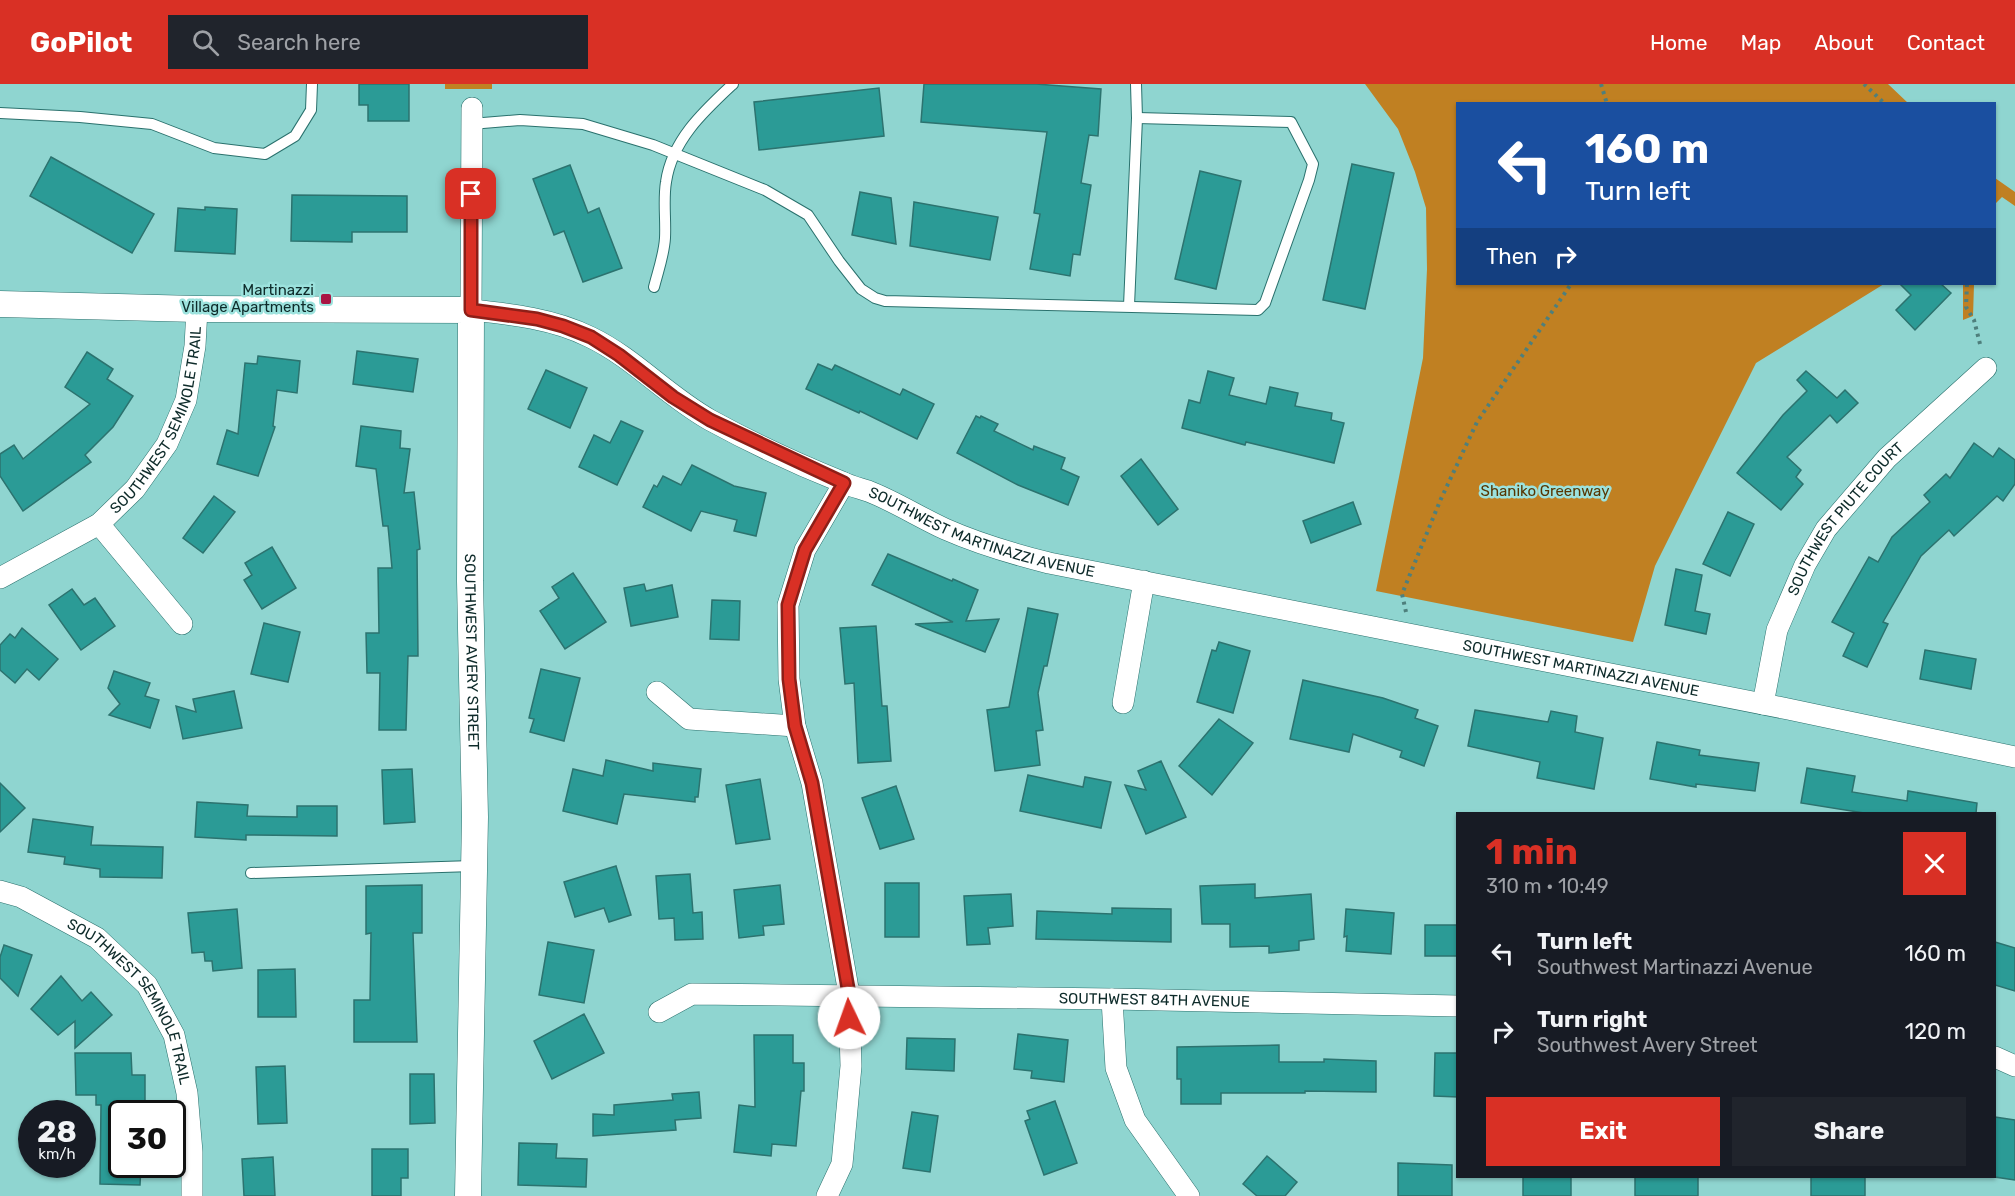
<!DOCTYPE html>
<html lang="en">
<head>
<meta charset="utf-8">
<style>
	body { margin:0; font-family:Rubik,sans-serif; background:#20242c; color:#f1f3f6; height:100vh; display:flex; flex-direction:column; font-size:22px; white-space:nowrap }
	* { box-sizing:border-box; margin:0 }
	p { font-size:20px; color:#9ea1a6 }
	.icon { flex:none; width:33px; height:33px; fill:none; stroke:currentColor; stroke-width:2; stroke-linecap:round; stroke-linejoin:round }
	.map { position:relative; flex:1; overflow:hidden }
	.panel { position:absolute; left:1456px; top:728px; width:540px; height:366px; display:flex; flex-direction:column; background:#171b24; border-radius:0px; box-shadow:0 2px 4px #0004 }
	.panel>* { flex:none }
	.hud { position:absolute; left:1456px; top:18px; width:540px; height:183px; border-radius:0px; box-shadow:0 2px 4px #0004; background:#1a4fa0; color:#fff; overflow:hidden }
	.speed { position:absolute; left:18px; top:1016px; display:flex; gap:12px; font-size:30px; font-weight:700; text-align:center }
	.speed>* { display:grid; place-content:center; width:78px; height:78px; border-radius:50%; background:#171b24; box-shadow:0 2px 4px #0004; line-height:1 }
	.speed small { font-size:15px; font-weight:400 }
	.speed .limit { border:3px solid #111; border-radius:9px; background:#fff; color:#111 }
	.pin { position:absolute; display:grid; place-items:center; width:51px; height:51px; color:#fff; margin:-26px; border-radius:12px; box-shadow:0 3px 9px #0006 }
	.me { position:absolute; width:66px; margin:-33px; rotate:357deg; stroke-linejoin:round; filter:drop-shadow(0 0 4px #0008) }
	.turn { display:flex; align-items:center; gap:21px; height:126px; padding:0 30px; font-size:27px }
	.turn .icon { width:78px; height:78px; stroke-width:2.5 }
	.turn b { display:block; font-size:42px; line-height:51px }
	.then { display:flex; align-items:center; height:57px; padding:0 30px; background:#0003; gap:12px; font-size:22px }
	.round { display:grid; place-items:center; flex:none; width:63px; height:63px; border-radius:0px; background:#20242c }
	.overview { display:flex; align-items:center; justify-content:space-between; height:102px; padding:0 30px }
	h1 { font-size:36px; font-weight:700; line-height:45px; color:#d93025 }
	.action { display:flex; gap:12px; margin-top:auto; padding:12px 30px }
	.action a { flex:1; height:69px; border-radius:0px; background:#d93025; color:#fff; font-size:24px; font-weight:700; line-height:69px; text-align:center }
	.action a+a { background:#20242c; color:#f1f3f6 }
	ul { padding:0; list-style:none }
	li { display:flex; align-items:center; gap:18px; height:78px; padding:0 30px }
	li div { flex:1 }
	li b { display:block; font-size:22px }
	li em { font-style:normal }
	header { display:flex; align-items:center; gap:36px; box-sizing:border-box; height:84px; padding:0 30px; background:#d93025; color:#fff }
	header strong { font-size:28px }
	nav { display:flex; gap:33px; margin-inline-start:auto; font-size:21px }
	.search { width:420px; height:54px; background:#20242c; display:flex; align-items:center; gap:15px; box-sizing:border-box; padding:0 21px; border-radius:0px; color:#9ea1a6; font-size:22px }
	.map>svg:first-child { display:block }
	.forest { fill:#c08022 }
	.building { fill:#2b9b96; stroke:#2c736f; stroke-width:1.5 }
	.lines { fill:none; stroke-linecap:round; stroke-linejoin:round }
	.service-casing { stroke:#2a716d; stroke-width:12 }
	.minor-casing { stroke:#2a716d; stroke-width:22 }
	.tertiary-casing { stroke:#2a716d; stroke-width:27 }
	.path { stroke:#4e7f7c; stroke-width:4; stroke-dasharray:3 4.5; stroke-linecap:butt }
	.service { stroke:#fff; stroke-width:10 }
	.minor { stroke:#fff; stroke-width:21 }
	.tertiary { stroke:#fff; stroke-width:26 }
	.route-casing { stroke:#8d1f18; stroke-width:15 }
	.route { stroke:#d93025; stroke-width:10 }
	.poi-dot { fill:#a91443; stroke:#9ce2dd; stroke-width:2 }
	.labels { text-anchor:middle; stroke-width:5; stroke-linejoin:round; paint-order:stroke }
	.poi-label { font-size:15px; fill:#0e2b2a; stroke:#9ce2dd; text-anchor:end }
	.street-label { font-size:15px; fill:#0e2b2a; stroke:#9ce2dd }
	.park-label { font-size:15px; fill:#573602; stroke:#9ce2dd }
</style>
</head>
<body>
<header>
<strong>GoPilot</strong>
<div class="search"><svg class="icon" aria-label="search" viewBox="0 0 24 24"><circle cx="10" cy="10" r="6"/><path d="M15 15l6 6"/></svg>Search here</div>
<nav><a>Home</a><a>Map</a><a>About</a><a>Contact</a></nav>
</header>
<div class="map">
<svg width="2015" height="1112" viewBox="0 0 2015 1112">
	<rect width="100%" height="100%" fill="#8fd5d0"/>
	<!-- forest -->
	<g class="forest">
		<rect x="445" y="0" width="47" height="5"/>
		<path d="M 1365,0 L 1888,0 L 1908,19 L 1458,20 L 1458,200 L 1884,200 L 1756,279 L 1655,482 L 1633,558 L 1376,507 L 1423,274 L 1427,185 L 1426,124 L 1415,88 L 1398,45 Z"/>
		<path d="M 1995,94 L 2015,108 L 2015,122 L 2002,113 L 1995,120 Z"/>
		<path d="M 1963,200 L 1974,200 L 1973,232 L 1963,236 Z"/>
	</g>
	<!-- building -->
	<g class="building">
		<path d="M 359,0 L 409,0 L 409,37 L 368,37 L 368,21 L 359,21 Z"/>
		<path d="M 924,0 L 1036,0 L 1101,5 L 1098,52 L 1089,51 L 1081,99 L 1091,101 L 1080,171 L 1073,170 L 1070,192 L 1030,185 L 1040,130 L 1034,129 L 1047,48 L 921,38 Z"/>
		<path d="M 879,4 L 884,52 L 759,66 L 754,18 Z"/>
		<path d="M 51,73 L 154,130 L 132,169 L 30,112 Z"/>
		<path d="M 1352,80 L 1394,89 L 1365,225 L 1323,216 Z"/>
		<path d="M 570,81 L 588,129 L 599,124 L 622,184 L 583,198 L 564,147 L 554,151 L 533,95 Z"/>
		<path d="M 1200,87 L 1241,97 L 1216,205 L 1175,195 Z"/>
		<path d="M 860,108 L 891,114 L 896,160 L 852,151 Z"/>
		<path d="M 292,111 L 407,112 L 407,148 L 352,148 L 352,158 L 291,157 Z"/>
		<path d="M 914,118 L 998,133 L 990,176 L 910,162 Z"/>
		<path d="M 205,123 L 237,125 L 235,170 L 175,167 L 178,124 L 205,126 Z"/>
		<path d="M 1900,200 L 1941,200 L 1951,209 L 1915,246 L 1896,226 L 1911,211 Z"/>
		<path d="M 357,267 L 418,275 L 413,308 L 353,300 Z"/>
		<path d="M 87,268 L 113,285 L 107,295 L 133,312 L 113,343 L 85,371 L 91,378 L 23,427 L 0,392 L 0,370 L 14,361 L 23,375 L 90,320 L 65,303 Z"/>
		<path d="M 258,272 L 300,277 L 297,309 L 277,306 L 273,342 L 275,343 L 258,392 L 217,380 L 227,346 L 238,350 L 245,279 L 257,280 Z"/>
		<path d="M 818,280 L 832,286 L 835,281 L 900,311 L 903,305 L 934,320 L 917,355 L 860,327 L 859,329 L 806,305 Z"/>
		<path d="M 546,286 L 587,304 L 570,344 L 528,325 Z"/>
		<path d="M 1208,287 L 1234,294 L 1229,311 L 1266,320 L 1270,303 L 1298,309 L 1295,322 L 1332,329 L 1331,336 L 1344,339 L 1334,379 L 1246,358 L 1245,361 L 1182,344 L 1189,316 L 1200,319 Z"/>
		<path d="M 1806,287 L 1837,314 L 1845,306 L 1858,319 L 1837,339 L 1830,331 L 1787,373 L 1801,386 L 1796,393 L 1803,400 L 1781,426 L 1737,389 L 1783,331 L 1807,307 L 1797,296 Z"/>
		<path d="M 976,332 L 980,334 L 981,332 L 998,340 L 994,347 L 1033,366 L 1034,362 L 1065,374 L 1061,385 L 1079,393 L 1068,421 L 1018,401 L 957,369 Z"/>
		<path d="M 621,337 L 643,347 L 617,401 L 579,383 L 594,351 L 610,359 Z"/>
		<path d="M 361,342 L 401,347 L 400,364 L 410,365 L 404,409 L 414,408 L 420,465 L 417,466 L 418,572 L 408,572 L 406,646 L 379,646 L 380,589 L 367,589 L 366,549 L 379,549 L 378,484 L 392,484 L 388,442 L 383,442 L 376,385 L 356,382 Z"/>
		<path d="M 1974,359 L 1993,373 L 1999,364 L 2015,376 L 2015,400 L 2003,417 L 1997,412 L 1954,452 L 1949,446 L 1921,472 L 1883,538 L 1888,540 L 1867,583 L 1843,572 L 1854,549 L 1832,538 L 1869,473 L 1878,478 L 1892,453 L 1930,418 L 1924,411 L 1946,390 L 1950,394 Z"/>
		<path d="M 1141,375 L 1178,425 L 1158,441 L 1121,392 Z"/>
		<path d="M 692,381 L 734,402 L 766,409 L 756,452 L 734,447 L 737,436 L 701,427 L 691,447 L 643,423 L 654,401 L 657,403 L 663,392 L 681,401 Z"/>
		<path d="M 214,412 L 235,428 L 203,469 L 183,454 Z"/>
		<path d="M 1353,418 L 1361,440 L 1311,459 L 1303,437 Z"/>
		<path d="M 1728,428 L 1754,440 L 1730,492 L 1703,480 Z"/>
		<path d="M 272,463 L 296,504 L 262,525 L 244,496 L 252,491 L 245,479 Z"/>
		<path d="M 888,470 L 952,497 L 953,495 L 978,506 L 966,537 L 999,535 L 985,568 L 915,540 L 953,538 L 872,501 Z"/>
		<path d="M 1676,485 L 1702,491 L 1695,527 L 1710,530 L 1706,550 L 1665,541 Z"/>
		<path d="M 573,489 L 606,538 L 565,565 L 540,527 L 559,514 L 552,503 Z"/>
		<path d="M 644,500 L 646,507 L 672,501 L 678,533 L 631,542 L 624,504 Z"/>
		<path d="M 72,505 L 84,521 L 95,514 L 115,542 L 81,566 L 49,521 Z"/>
		<path d="M 712,516 L 740,517 L 739,556 L 710,555 Z"/>
		<path d="M 1028,524 L 1058,530 L 1047,582 L 1044,582 L 1038,609 L 1043,646 L 1036,647 L 1040,681 L 995,687 L 987,626 L 1009,623 Z"/>
		<path d="M 264,539 L 300,548 L 288,598 L 251,590 Z"/>
		<path d="M 876,542 L 882,622 L 887,622 L 891,677 L 858,679 L 854,599 L 845,600 L 840,544 Z"/>
		<path d="M 22,544 L 58,575 L 39,596 L 27,585 L 15,599 L 0,586 L 0,561 L 10,550 L 15,554 Z"/>
		<path d="M 1219,558 L 1250,567 L 1233,629 L 1197,618 L 1212,566 L 1216,567 Z"/>
		<path d="M 1925,566 L 1976,575 L 1971,605 L 1920,595 Z"/>
		<path d="M 541,585 L 580,594 L 564,657 L 530,648 L 534,635 L 529,634 Z"/>
		<path d="M 114,587 L 150,599 L 145,612 L 159,616 L 150,644 L 109,631 L 120,620 L 108,604 Z"/>
		<path d="M 1303,596 L 1383,614 L 1418,626 L 1415,634 L 1438,642 L 1424,682 L 1400,673 L 1402,667 L 1353,650 L 1349,668 L 1290,655 Z"/>
		<path d="M 234,607 L 242,644 L 183,655 L 176,622 L 196,628 L 193,615 Z"/>
		<path d="M 1475,626 L 1548,638 L 1551,627 L 1577,632 L 1575,648 L 1603,654 L 1594,705 L 1537,694 L 1540,678 L 1468,662 Z"/>
		<path d="M 1219,635 L 1253,659 L 1212,711 L 1179,682 Z"/>
		<path d="M 1657,658 L 1700,666 L 1699,671 L 1759,679 L 1755,707 L 1696,700 L 1696,703 L 1650,695 Z"/>
		<path d="M 606,676 L 653,687 L 653,679 L 701,685 L 698,713 L 695,713 L 695,718 L 624,710 L 617,740 L 563,727 L 573,685 L 603,692 Z"/>
		<path d="M 1161,677 L 1186,733 L 1146,750 L 1125,701 L 1146,706 L 1138,687 Z"/>
		<path d="M 1807,684 L 1855,692 L 1852,708 L 1907,717 L 1908,707 L 1977,719 L 1976,729 L 1864,729 L 1801,719 Z"/>
		<path d="M 412,685 L 415,738 L 384,740 L 382,686 Z"/>
		<path d="M 1028,691 L 1083,703 L 1085,693 L 1111,698 L 1101,744 L 1020,727 Z"/>
		<path d="M 760,695 L 770,755 L 736,760 L 726,701 Z"/>
		<path d="M 0,699 L 25,724 L 0,748 Z"/>
		<path d="M 896,702 L 914,755 L 880,765 L 862,714 Z"/>
		<path d="M 197,718 L 248,721 L 247,732 L 297,733 L 297,722 L 337,722 L 337,752 L 246,751 L 246,756 L 195,753 Z"/>
		<path d="M 33,735 L 93,743 L 91,761 L 163,763 L 162,794 L 100,793 L 100,785 L 64,780 L 65,773 L 28,768 Z"/>
		<path d="M 616,782 L 631,831 L 609,838 L 604,824 L 575,833 L 564,798 Z"/>
		<path d="M 690,790 L 693,829 L 702,828 L 703,855 L 675,856 L 674,834 L 659,835 L 656,792 Z"/>
		<rect x="885" y="799" width="34" height="54"/>
		<path d="M 1255,800 L 1255,814 L 1311,810 L 1314,855 L 1299,857 L 1299,866 L 1269,869 L 1269,862 L 1230,863 L 1230,840 L 1202,840 L 1200,802 Z"/>
		<path d="M 422,801 L 422,849 L 413,849 L 417,958 L 354,958 L 354,916 L 370,916 L 371,849 L 366,850 L 366,802 Z"/>
		<path d="M 780,801 L 784,840 L 763,842 L 764,851 L 739,854 L 734,806 Z"/>
		<path d="M 1011,810 L 1013,842 L 988,844 L 990,860 L 967,861 L 964,812 Z"/>
		<path d="M 1112,824 L 1171,825 L 1171,858 L 1036,855 L 1037,827 L 1112,830 Z"/>
		<path d="M 237,825 L 242,884 L 213,887 L 212,877 L 205,877 L 204,868 L 192,869 L 188,829 Z"/>
		<path d="M 1346,825 L 1394,829 L 1391,870 L 1346,867 L 1347,852 L 1344,853 Z"/>
		<rect x="1425" y="841" width="33" height="31"/>
		<path d="M 548,858 L 594,866 L 584,919 L 539,911 Z"/>
		<path d="M 1995,858 L 2015,864 L 2015,907 L 1995,901 Z"/>
		<path d="M 4,861 L 32,871 L 18,912 L 0,894 L 0,873 Z"/>
		<path d="M 295,885 L 296,933 L 258,933 L 258,886 Z"/>
		<path d="M 61,892 L 82,917 L 91,908 L 112,931 L 75,964 L 75,937 L 58,951 L 31,925 Z"/>
		<path d="M 584,930 L 604,969 L 552,995 L 534,957 Z"/>
		<path d="M 1018,950 L 1068,956 L 1064,998 L 1031,994 L 1032,987 L 1014,985 Z"/>
		<path d="M 754,951 L 793,951 L 793,979 L 804,979 L 804,1007 L 801,1007 L 796,1062 L 772,1060 L 771,1072 L 734,1068 L 739,1021 L 755,1023 Z"/>
		<path d="M 907,954 L 955,955 L 954,987 L 906,985 Z"/>
		<path d="M 1279,961 L 1279,978 L 1324,978 L 1324,975 L 1376,977 L 1376,1008 L 1305,1007 L 1305,1009 L 1221,1009 L 1221,1020 L 1181,1020 L 1181,995 L 1177,995 L 1177,963 Z"/>
		<path d="M 75,969 L 131,969 L 132,991 L 145,991 L 145,1028 L 122,1029 L 122,1080 L 141,1080 L 140,1101 L 100,1100 L 101,1021 L 96,1021 L 96,1011 L 76,1011 Z"/>
		<path d="M 1435,969 L 1458,969 L 1458,1013 L 1434,1012 Z"/>
		<path d="M 285,982 L 287,1039 L 258,1040 L 256,983 Z"/>
		<path d="M 410,990 L 434,990 L 435,1039 L 410,1040 Z"/>
		<path d="M 699,1008 L 701,1034 L 675,1036 L 676,1046 L 593,1052 L 593,1030 L 614,1031 L 614,1021 L 673,1016 L 672,1010 Z"/>
		<path d="M 1055,1017 L 1077,1079 L 1044,1091 L 1025,1037 L 1030,1035 L 1027,1027 Z"/>
		<path d="M 912,1028 L 938,1032 L 930,1088 L 903,1084 Z"/>
		<path d="M 1995,1033 L 2015,1036 L 2015,1096 L 1995,1093 Z"/>
		<path d="M 519,1059 L 557,1060 L 556,1074 L 587,1075 L 586,1103 L 518,1101 Z"/>
		<path d="M 372,1065 L 408,1065 L 408,1094 L 401,1094 L 401,1112 L 372,1112 Z"/>
		<path d="M 1267,1072 L 1297,1098 L 1285,1112 L 1257,1112 L 1243,1100 Z"/>
		<path d="M 273,1073 L 275,1112 L 244,1112 L 242,1075 Z"/>
		<path d="M 1398,1079 L 1452,1081 L 1452,1112 L 1398,1112 Z"/>
		<rect x="1523" y="1092" width="48" height="20"/>
		<rect x="1635" y="1092" width="63" height="20"/>
		<rect x="1811" y="1092" width="54" height="20"/>
	</g>
	<g class="lines">
		<defs>
			<g id="service">
				<path d="M 0,29 L 80,33 L 152,40 L 214,64 L 265,70 L 295,52 L 311,26 L 312,0"/>
				<path d="M 471,40 L 520,36 L 583,40 L 653,61 L 765,106 L 808,131 L 839,177 L 861,205 L 875,214 L 885,217 L 1258,226 L 1265,219 L 1309,96 L 1313,80 L 1291,38 L 1137,34"/>
				<path d="M 654,203 C 658,187 664,171 665,154 C 666,135 663,116 666,98 C 672,56 704,27 733,0"/>
				<path d="M 1129,222 L 1137,34 L 1136,0"/>
				<path d="M 251,789 L 473,782"/>
			</g>
			<g id="minor">
				<path id="s1" d="M 472,24 L 471,226 C 511,230 554,235 590,253 C 634,274 667,312 710,336 C 752,359 797,380 842,398 C 850,402 859,404 868,407 C 894,417 919,433 945,445 C 979,460 1013,470 1049,479 L 1788,625 L 2015,673"/>
				<path d="M 99,440 L 182,540"/>
				<path id="s2" d="M 0,494 L 99,440 L 135,405 L 167,360 L 186,316 L 195,262 L 197,225"/>
				<path d="M 657,608 L 689,635 L 795,642"/>
				<path d="M 1123,619 L 1144,497"/>
				<path id="s3" d="M 1763,620 L 1777,546 L 1805,481 L 1826,445 L 1887,374 L 1986,284"/>
				<path id="s4" d="M 0,807 L 21,813 L 97,854 L 147,901 L 174,951 L 187,1009 L 192,1068 L 192,1112"/>
				<path d="M 1112,915 L 1116,984 L 1135,1036 L 1189,1112"/>
				<path id="s5" d="M 659,928 L 692,910 L 1112,915 L 1458,922"/>
				<path d="M 1995,973 L 2015,982"/>
				<path d="M 827,1112 L 842,1080 L 851,982 L 849,910 L 812,699 L 795,642 L 789,595 L 788,521 L 805,466 L 844,399"/>
			</g>
			<g id="tertiary">
				<path id="s6" d="M 0,220 L 197,225 L 471,226 L 470,497 L 475,733 L 468,1112"/>
			</g>
		</defs>
		<!-- service casing -->
		<use href="#service" class="service-casing"/>
		<!-- minor casing -->
		<use href="#minor" class="minor-casing"/>
		<!-- tertiary casing -->
		<use href="#tertiary" class="tertiary-casing"/>
		<!-- path -->
		<g class="path">
			<path d="M 1601,0 L 1607,20"/>
			<path d="M 1864,0 L 1885,20"/>
			<path d="M 1967,200 L 1966,223 L 1974,236 L 1981,264"/>
			<path d="M 1406,528 L 1402,510 L 1440,417 L 1477,338 L 1571,200"/>
		</g>
		<!-- service -->
		<use href="#service" class="service"/>
		<!-- minor -->
		<use href="#minor" class="minor"/>
		<!-- tertiary -->
		<use href="#tertiary" class="tertiary"/>
	</g>
	<g class="lines">
		<defs>
			<path id="route" d="M 471,110 L 471,226 L 537,235 L 563,242 L 591,253 L 619,271 L 673,313 L 710,336 L 844,399 L 805,466 L 788,521 L 789,595 L 795,642 L 812,699 L 849,910 L 849,934"/>
		</defs>
		<!-- route casing -->
		<use href="#route" class="route-casing"/>
		<!-- route -->
		<use href="#route" class="route"/>
	</g>
	<!-- markers -->
	<rect class="poi-dot" x="320" y="209" width="12" height="12" rx="3"/>
	<g class="labels">
		<!-- poi labels -->
		<g class="poi-label">
			<text x="314" y="211">Martinazzi<tspan x="314" dy="17">Village Apartments</tspan></text>
		</g>
		<!-- street labels -->
		<g class="street-label">
			<text dy="5" stroke="none"><textPath href="#s2" startOffset="236">SOUTHWEST SEMINOLE TRAIL</textPath></text>
			<text dy="5" stroke="none"><textPath href="#s3" startOffset="207">SOUTHWEST PIUTE COURT</textPath></text>
			<text dy="5" stroke="none"><textPath href="#s1" startOffset="766">SOUTHWEST MARTINAZZI AVENUE</textPath></text>
			<text dy="5" stroke="none"><textPath href="#s6" startOffset="813">SOUTHWEST AVERY STREET</textPath></text>
			<text dy="5" stroke="none"><textPath href="#s1" startOffset="1382">SOUTHWEST MARTINAZZI AVENUE</textPath></text>
			<text dy="5" stroke="none"><textPath href="#s5" startOffset="500">SOUTHWEST 84TH AVENUE</textPath></text>
			<text dy="5" stroke="none"><textPath href="#s4" startOffset="180">SOUTHWEST SEMINOLE TRAIL</textPath></text>
		</g>
		<!-- park labels -->
		<g class="park-label">
			<text x="1545" y="412">Shaniko Greenway</text>
		</g>
	</g>
</svg>
<div class="speed"><div>28<small>km/h</small></div><div class="limit">30</div></div>
<div class="pin" style="left:471px;top:110px;background:#d93025"><svg class="icon" aria-label="arrive" viewBox="0 0 24 24"><path d="M6 21V4h12l-3 4 3 4H6"/></svg></div>
<svg class="me" style="left:849px;top:934px" viewBox="-20 -20 40 40"><circle r="19" fill="#fff"/><path d="M0-13L10 11 0 6-10 11z" fill="#d93025"/></svg>
<div class="hud">
<div class="turn"><svg class="icon" aria-label="left" viewBox="0 0 24 24"><path d="M17 20v-9H6M10 6l-5 5 5 5"/></svg><div><b>160 m</b>Turn left</div></div>
<div class="then">Then<svg class="icon" aria-label="right" viewBox="0 0 24 24"><path d="M7 20v-9h11M14 6l5 5-5 5"/></svg></div>
</div>
<section class="panel">
<div class="overview"><div><h1>1 min</h1><p>310 m · 10:49</p></div><a class="round" style="background:#d93025;color:#fff"><svg class="icon" aria-label="close" viewBox="0 0 24 24"><path d="M6 6l12 12M18 6L6 18"/></svg></a></div>
<ul>
<li><svg class="icon" aria-label="left" viewBox="0 0 24 24"><path d="M17 20v-9H6M10 6l-5 5 5 5"/></svg><div><b>Turn left</b><p>Southwest Martinazzi Avenue</p></div><em>160 m</em></li>
<li><svg class="icon" aria-label="right" viewBox="0 0 24 24"><path d="M7 20v-9h11M14 6l5 5-5 5"/></svg><div><b>Turn right</b><p>Southwest Avery Street</p></div><em>120 m</em></li>
</ul>
<div class="action"><a>Exit</a><a>Share</a></div>
</section>
</div>
</body>
</html>
